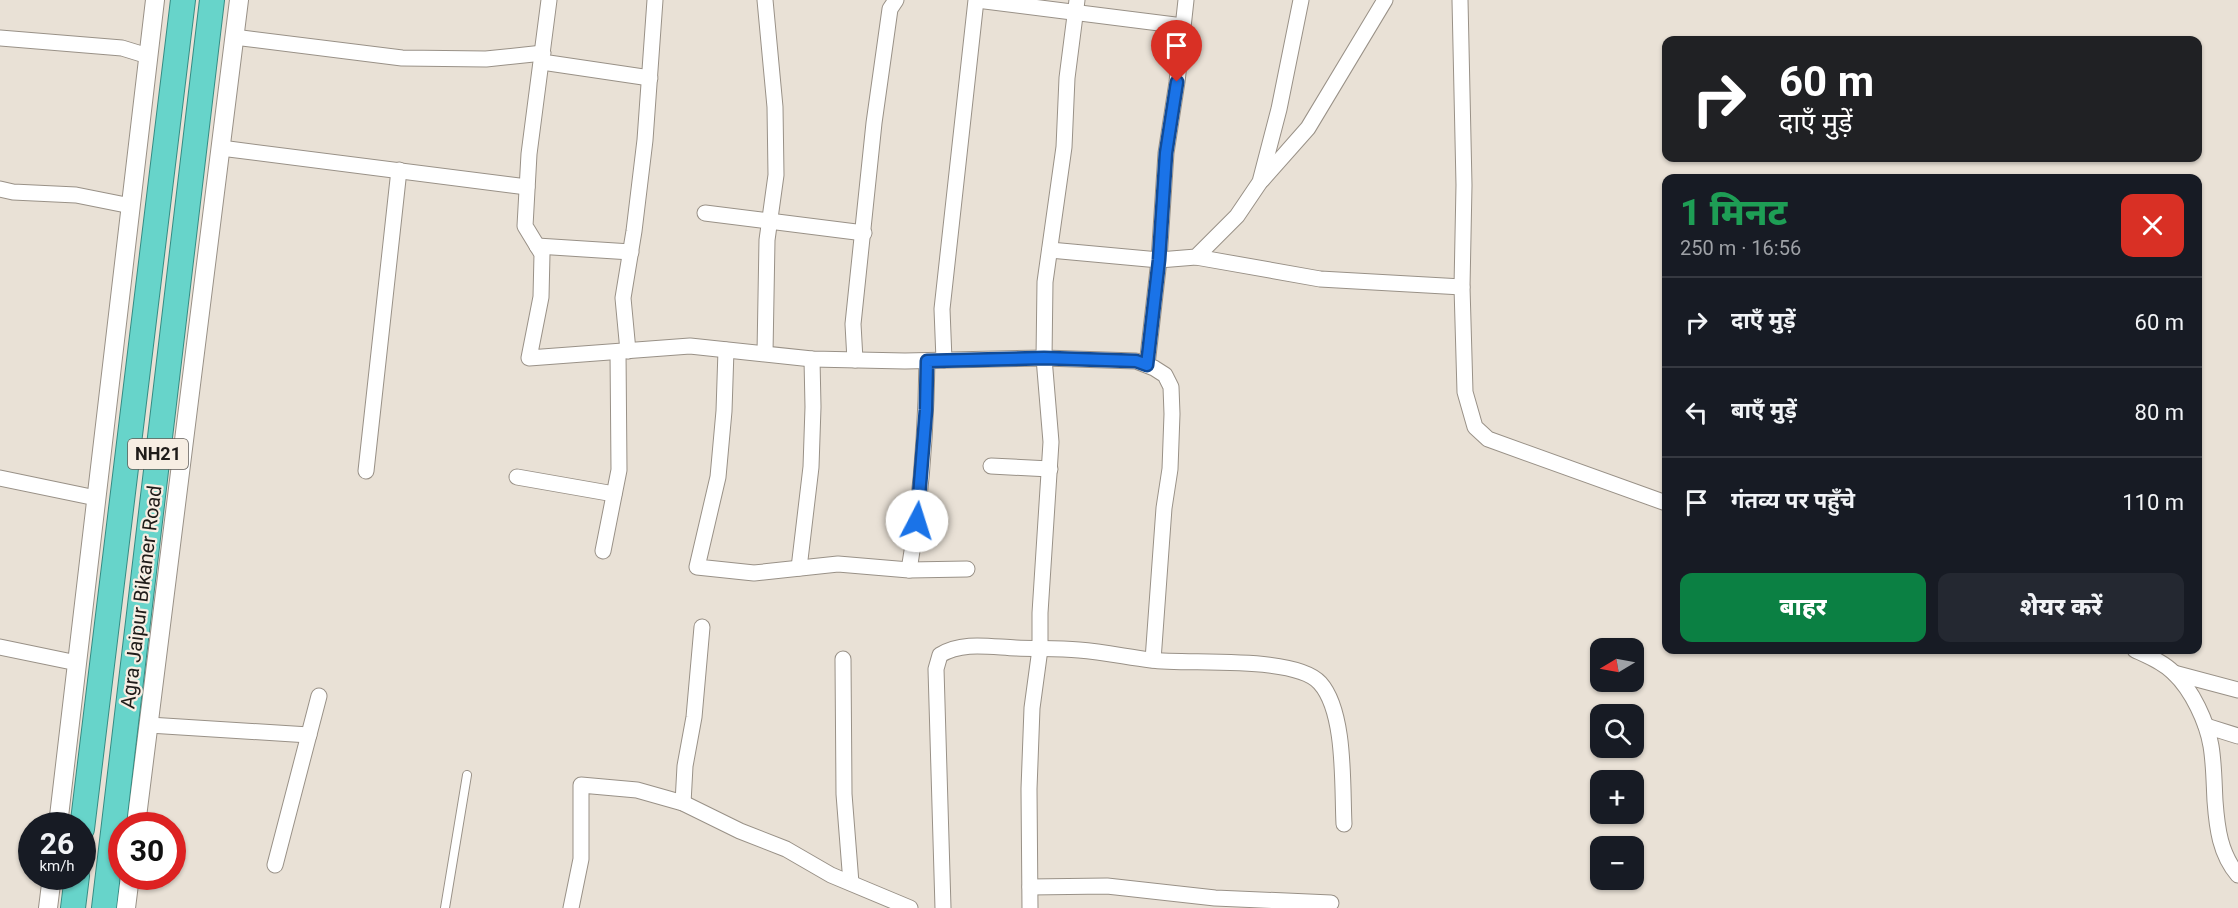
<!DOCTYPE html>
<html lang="hi">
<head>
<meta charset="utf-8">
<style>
	body { margin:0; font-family:Roboto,"Noto Sans Devanagari",sans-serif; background:#242831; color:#f1f3f6; height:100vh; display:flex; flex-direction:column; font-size:22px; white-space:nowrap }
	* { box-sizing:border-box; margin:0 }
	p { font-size:20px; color:#9ea1a6 }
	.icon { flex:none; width:33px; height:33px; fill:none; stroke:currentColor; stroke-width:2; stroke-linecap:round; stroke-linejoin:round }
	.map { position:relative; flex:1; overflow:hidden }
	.drawer { position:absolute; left:1662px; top:174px; width:540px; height:480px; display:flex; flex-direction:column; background:#171b24; border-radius:12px; box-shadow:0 2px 4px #0004 }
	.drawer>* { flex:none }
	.banner { position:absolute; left:1662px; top:36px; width:540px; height:126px; border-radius:12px; box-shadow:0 2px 4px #0004; background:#202124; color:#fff; overflow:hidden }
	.needle { width:39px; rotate:260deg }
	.fabs { position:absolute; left:1590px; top:638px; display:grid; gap:12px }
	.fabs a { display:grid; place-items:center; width:54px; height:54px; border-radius:12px; background:#171b24; box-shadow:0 2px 4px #0004; font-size:30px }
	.speed { position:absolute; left:18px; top:812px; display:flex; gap:12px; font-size:30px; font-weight:700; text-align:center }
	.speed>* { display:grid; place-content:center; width:78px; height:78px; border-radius:50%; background:#171b24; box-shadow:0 2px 4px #0004; line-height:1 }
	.speed small { font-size:15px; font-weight:400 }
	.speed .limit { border:9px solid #d22; background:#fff; color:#111 }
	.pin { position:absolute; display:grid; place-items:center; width:51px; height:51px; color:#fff; margin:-62px -26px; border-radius:50% 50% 50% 0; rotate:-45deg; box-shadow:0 0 6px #0007 }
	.pin .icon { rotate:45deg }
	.me { position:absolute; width:66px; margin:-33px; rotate:5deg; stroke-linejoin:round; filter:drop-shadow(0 0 4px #0008) }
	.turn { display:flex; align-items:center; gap:21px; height:126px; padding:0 18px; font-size:27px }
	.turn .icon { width:78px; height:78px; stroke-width:2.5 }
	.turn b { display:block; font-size:42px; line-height:51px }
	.round { display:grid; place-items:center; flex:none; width:63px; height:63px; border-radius:12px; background:#242831 }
	.head { display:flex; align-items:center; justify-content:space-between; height:102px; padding:0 18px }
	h1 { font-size:36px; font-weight:800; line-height:45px; color:#1e9e55 }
	.primary-button { display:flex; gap:12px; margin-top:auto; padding:12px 18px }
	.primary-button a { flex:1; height:69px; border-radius:12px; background:#0b8043; color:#fff; font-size:24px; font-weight:800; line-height:69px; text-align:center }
	.primary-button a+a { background:#242831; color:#f1f3f6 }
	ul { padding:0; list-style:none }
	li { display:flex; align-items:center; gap:18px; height:90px; padding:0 18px; border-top:2px solid #363941 }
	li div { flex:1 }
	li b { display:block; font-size:22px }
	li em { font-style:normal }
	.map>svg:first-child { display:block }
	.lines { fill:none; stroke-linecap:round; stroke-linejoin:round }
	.service-casing { stroke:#999187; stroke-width:10 }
	.minor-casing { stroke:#999187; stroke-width:17 }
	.tertiary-casing { stroke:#999187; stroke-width:20 }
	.trunk-casing { stroke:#358c84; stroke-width:26 }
	.service { stroke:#fff; stroke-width:8 }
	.minor { stroke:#fff; stroke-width:15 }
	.tertiary { stroke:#fff; stroke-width:18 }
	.trunk { stroke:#67d4ca; stroke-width:24 }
	.route-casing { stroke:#114b97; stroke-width:15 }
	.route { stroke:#1a73e8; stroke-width:10 }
	.labels { text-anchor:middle; stroke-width:4.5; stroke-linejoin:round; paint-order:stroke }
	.shield { fill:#f7eee3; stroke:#605b56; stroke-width:1.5 }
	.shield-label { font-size:18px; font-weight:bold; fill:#1f1c19 }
	.street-label { font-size:20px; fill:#1f1c19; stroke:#f7eee3 }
</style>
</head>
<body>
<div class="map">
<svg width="2238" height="908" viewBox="0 0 2238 908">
	<rect width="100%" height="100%" fill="#e9e1d6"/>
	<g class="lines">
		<defs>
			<path id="service" d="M 445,908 L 467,775"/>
			<g id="minor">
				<path d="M 549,0 L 529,154 L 525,226 L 542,254 L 541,297 L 529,358 L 690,346 L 812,359 L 905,361 L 1044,358 L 1136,361 L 1154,368 L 1165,375 L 1171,387 L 1172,414 L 1170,469 L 1164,508 L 1153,660"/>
				<path d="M 977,0 L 1183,26"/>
				<path d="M 1460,0 L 1464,185 L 1462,287 L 1465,392 L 1475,427 L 1488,439 L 1666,503"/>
				<path d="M 234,37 L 402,58 L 486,59 L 543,53"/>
				<path d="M 0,38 L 122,48 L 148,56"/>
				<path d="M 542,62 L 650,78"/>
				<path d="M 221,148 L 527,187"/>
				<path d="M 1262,180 L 1308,128 L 1385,0"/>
				<path d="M 0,189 L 13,192 L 76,195 L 131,206"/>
				<path d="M 705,213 L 864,233"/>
				<path d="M 537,246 L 631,252"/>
				<path d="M 1050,250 L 1159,260 L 1196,257 L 1237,216 L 1260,182 L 1279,109 L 1301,0"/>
				<path d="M 1196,257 L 1320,279 L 1462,287"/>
				<path d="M 726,350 L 724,411 L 718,477 L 697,567 L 754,573 L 838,564 L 909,570 L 967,569"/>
				<path d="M 628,351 L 623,298 L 634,231 L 645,140 L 655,0"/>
				<path d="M 765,353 L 767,240 L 776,175 L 775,107 L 765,0"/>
				<path d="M 855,360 L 853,324 L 874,123 L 890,9 L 896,0"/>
				<path d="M 944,360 L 942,309 L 976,0"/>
				<path d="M 1147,365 L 1159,260 L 1166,153 L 1177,82 L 1186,0"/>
				<path d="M 991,466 L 1050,469"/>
				<path d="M 366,471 L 399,170"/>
				<path d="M 517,477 L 614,494"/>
				<path d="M 0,478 L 96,498"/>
				<path d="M 603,551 L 619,470 L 618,352"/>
				<path d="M 799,568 L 811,467 L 813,407 L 812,359"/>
				<path d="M 909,570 C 921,501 926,431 927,361"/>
				<path d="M 0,647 L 77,663"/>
				<path d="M 2135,650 C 2148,656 2163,662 2174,673 C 2192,690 2207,722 2211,746 C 2214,764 2214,783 2215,801 C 2217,828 2220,854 2238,875"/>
				<path d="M 843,659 L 844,794 L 851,883"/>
				<path d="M 2174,673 L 2238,690"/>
				<path d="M 149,725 L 309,735"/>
				<path d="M 2206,726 L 2238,736"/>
				<path d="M 683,803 L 685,766 L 694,717 L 702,627"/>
				<path d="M 275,865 L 319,696"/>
				<path d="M 1030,887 L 1107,886 L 1215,898 L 1331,903"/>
				<path d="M 571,908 L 581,859 L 581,785 L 637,790 L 683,803 L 740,831 L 786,849 L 831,875 L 910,908"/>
				<path d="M 943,908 L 936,669 L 940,655 C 962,641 991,647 1016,648 C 1037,649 1058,648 1079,650 C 1104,652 1127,657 1151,660 C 1189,665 1295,655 1320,683 C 1346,712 1342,786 1344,824"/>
				<path d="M 1030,908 L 1029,789 L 1032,708 L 1040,649 L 1040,613 L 1051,442 L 1044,358 L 1045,282 L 1064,147 L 1067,78 L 1077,0"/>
			</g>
			<g id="tertiary">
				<path d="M 58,825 L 155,0"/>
				<path d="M 136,825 L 239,0"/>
				<path d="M 48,908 L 52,876"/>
				<path d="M 126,908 L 130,876"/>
			</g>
			<g id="trunk">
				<path d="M 82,829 L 183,0"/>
				<path d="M 73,908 L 77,876"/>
				<path d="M 104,908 L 212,0"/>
			</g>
		</defs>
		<!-- service casing -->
		<use href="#service" class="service-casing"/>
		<!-- minor casing -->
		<use href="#minor" class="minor-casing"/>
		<!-- tertiary casing -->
		<use href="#tertiary" class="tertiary-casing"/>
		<!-- trunk casing -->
		<use href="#trunk" class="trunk-casing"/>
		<!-- service -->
		<use href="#service" class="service"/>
		<!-- minor -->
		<use href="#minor" class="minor"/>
		<!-- tertiary -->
		<use href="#tertiary" class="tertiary"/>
		<!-- trunk -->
		<use href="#trunk" class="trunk"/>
	</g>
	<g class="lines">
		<defs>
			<path id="route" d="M 917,521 L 926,410 L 927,361 L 1044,358 L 1136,361 L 1147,365 L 1159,260 L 1166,153 L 1177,82"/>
		</defs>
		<!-- route casing -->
		<use href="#route" class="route-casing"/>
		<!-- route -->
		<use href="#route" class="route"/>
	</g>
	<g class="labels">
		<!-- shield labels -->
		<rect class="shield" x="128" y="439" width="60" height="30" rx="4.5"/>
		<g class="shield-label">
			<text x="158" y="460">NH21</text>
		</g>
		<!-- street labels -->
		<g class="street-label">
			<text transform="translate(141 597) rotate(-83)" y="7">Agra Jaipur Bikaner Road</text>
		</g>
	</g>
</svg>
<div class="fabs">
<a><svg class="needle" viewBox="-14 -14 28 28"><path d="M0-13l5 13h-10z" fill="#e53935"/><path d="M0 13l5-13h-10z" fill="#9ea1a6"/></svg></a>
<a><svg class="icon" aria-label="search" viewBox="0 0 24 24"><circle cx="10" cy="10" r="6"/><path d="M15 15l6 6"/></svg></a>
<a>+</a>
<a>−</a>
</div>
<div class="speed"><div>26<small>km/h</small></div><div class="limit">30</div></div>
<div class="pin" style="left:1177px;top:82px;background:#d93025"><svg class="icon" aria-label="arrive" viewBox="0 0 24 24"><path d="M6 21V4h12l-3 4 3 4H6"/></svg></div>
<svg class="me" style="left:917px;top:521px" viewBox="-20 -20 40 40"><circle r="19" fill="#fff"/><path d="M0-13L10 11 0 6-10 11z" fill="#1a73e8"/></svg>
<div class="banner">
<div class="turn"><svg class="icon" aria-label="right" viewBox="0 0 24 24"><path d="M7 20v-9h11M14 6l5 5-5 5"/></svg><div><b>60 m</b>दाएँ मुड़ें</div></div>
</div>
<section class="drawer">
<div class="head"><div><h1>1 मिनट</h1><p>250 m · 16:56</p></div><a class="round" style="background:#d93025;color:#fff"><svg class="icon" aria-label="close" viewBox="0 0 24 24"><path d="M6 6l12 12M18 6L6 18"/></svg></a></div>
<ul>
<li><svg class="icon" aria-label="right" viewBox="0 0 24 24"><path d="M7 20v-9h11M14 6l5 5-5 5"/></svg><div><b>दाएँ मुड़ें</b></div><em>60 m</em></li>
<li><svg class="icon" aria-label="left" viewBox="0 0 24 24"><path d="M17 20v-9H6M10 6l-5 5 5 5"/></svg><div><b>बाएँ मुड़ें</b></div><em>80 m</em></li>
<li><svg class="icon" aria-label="arrive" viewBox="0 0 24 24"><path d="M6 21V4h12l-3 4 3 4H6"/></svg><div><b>गंतव्य पर पहुँचे</b></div><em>110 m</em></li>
</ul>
<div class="primary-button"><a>बाहर</a><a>शेयर करें</a></div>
</section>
</div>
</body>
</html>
